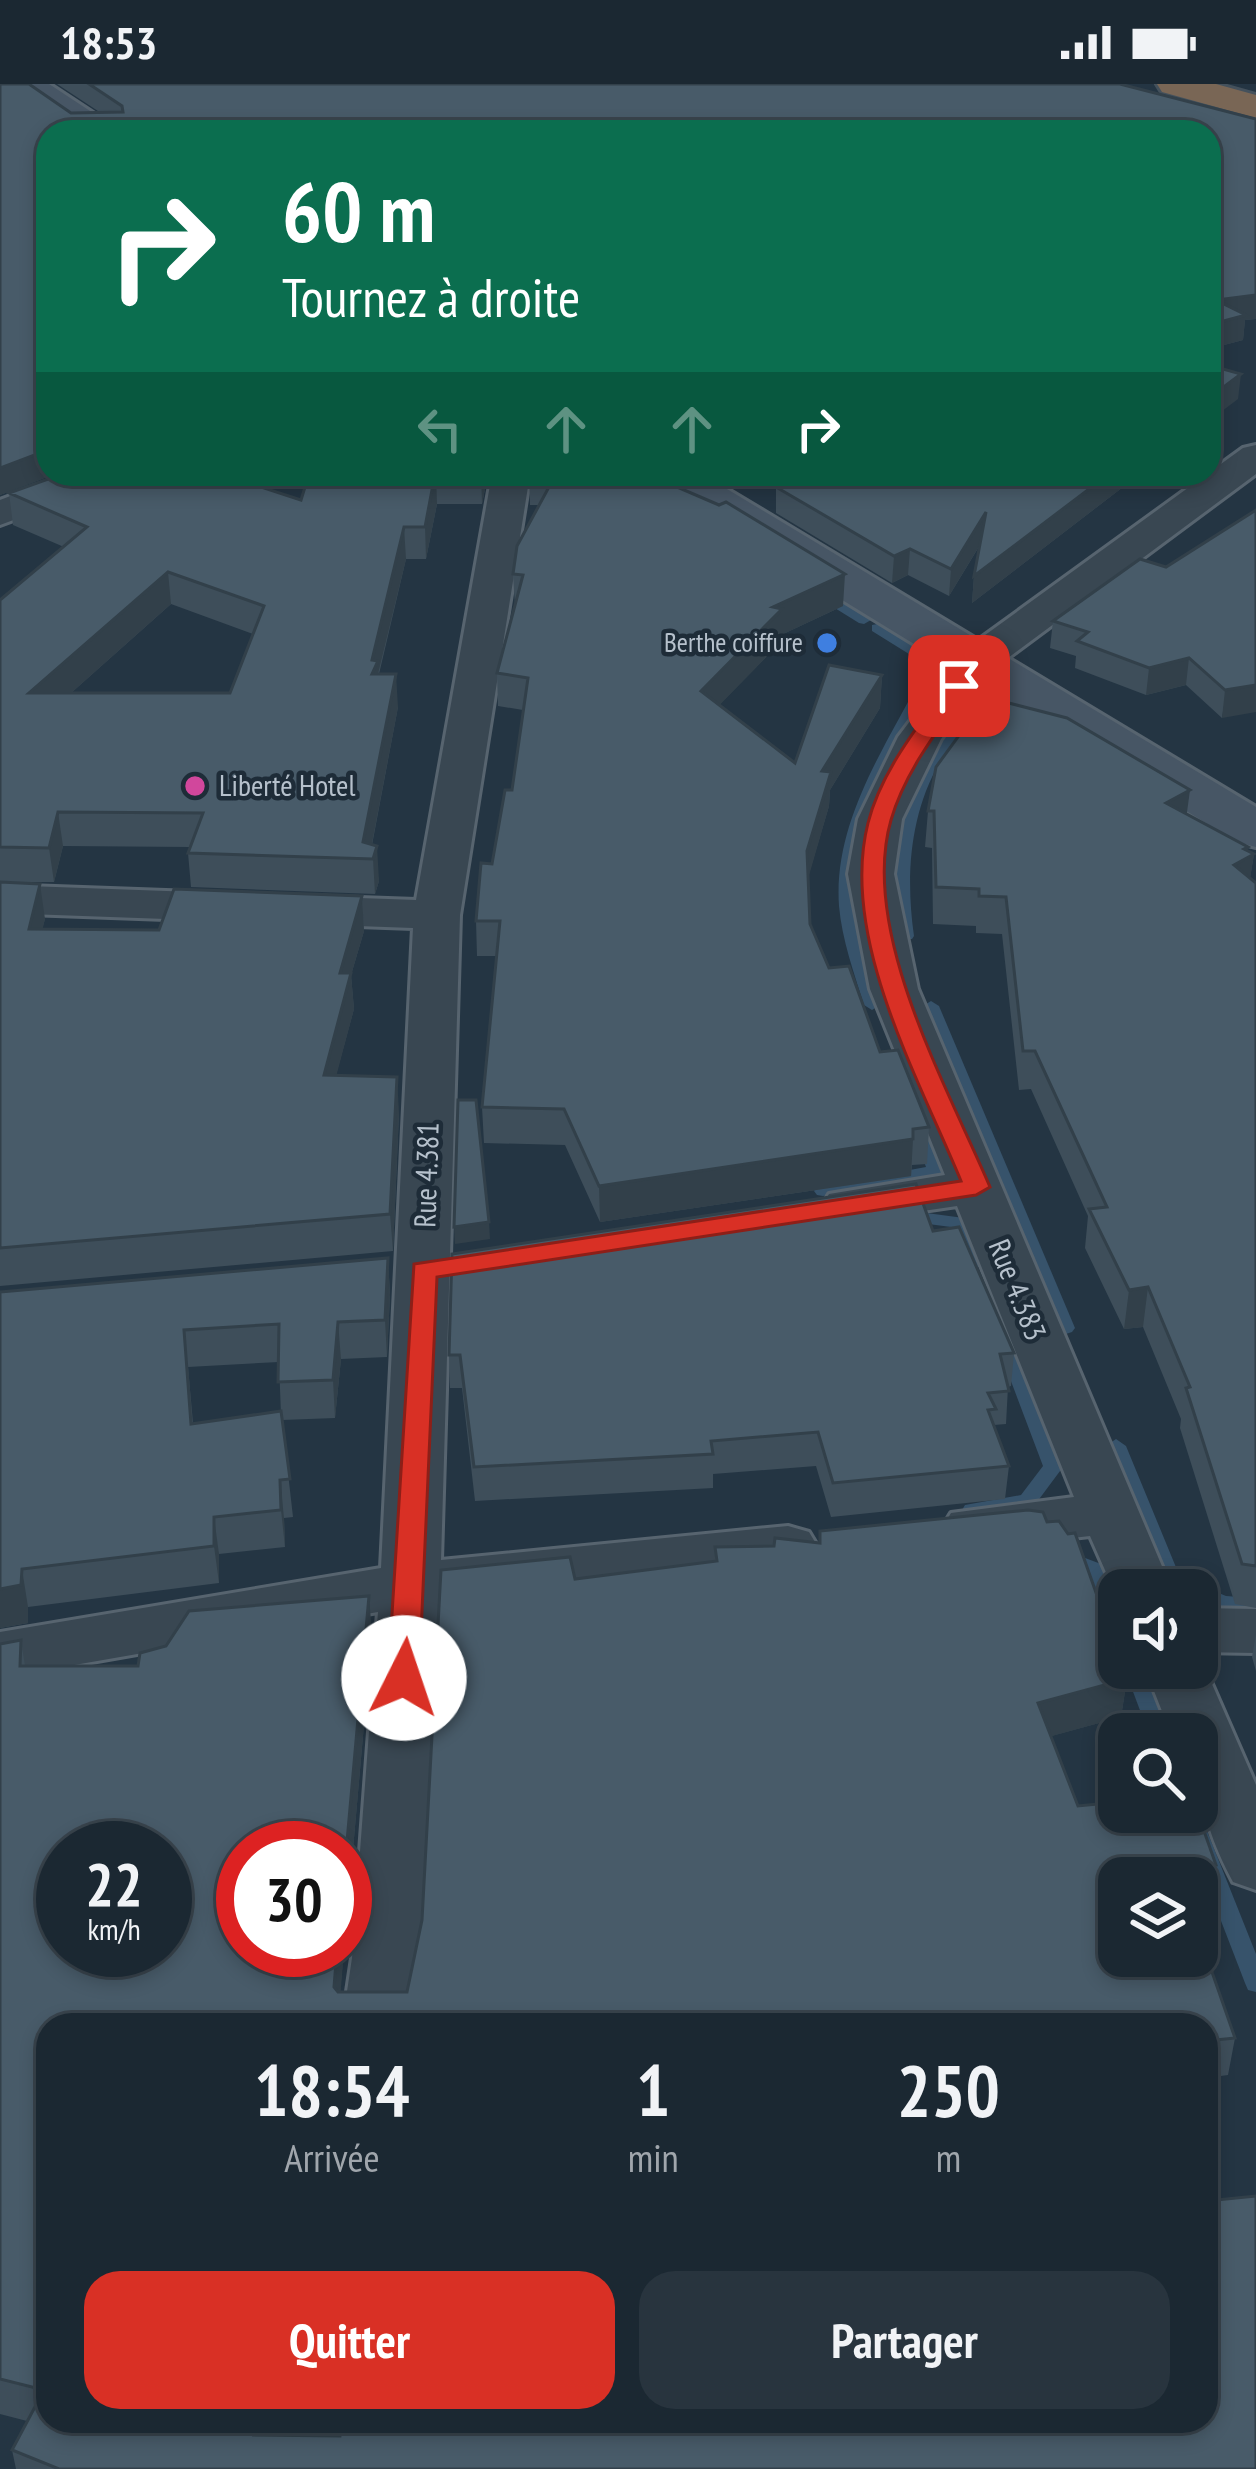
<!DOCTYPE html>
<html lang="fr">
<head>
<meta charset="utf-8">
<style>
	body { margin:0; font-family:"PT Sans Narrow",sans-serif; background:#28343e; color:#f1f3f6; height:100vh; display:flex; flex-direction:column; font-size:45px; white-space:nowrap }
	* { box-sizing:border-box; margin:0 }
	p { font-size:39px; color:#a0a6ac }
	.icon { flex:none; width:66px; height:66px; fill:none; stroke:currentColor; stroke-width:2; stroke-linecap:round; stroke-linejoin:round }
	.map { position:relative; flex:1; overflow:hidden }
	.drawer { position:absolute; left:36px; top:1929px; width:1182px; height:420px; display:flex; flex-direction:column; background:#1b2832; border-radius:36px; box-shadow:0 6px 18px #0003,0 0 0 3px #39444d }
	.drawer>* { flex:none }
	.top-card { position:absolute; left:36px; top:36px; width:1185px; height:366px; border-radius:36px; box-shadow:0 6px 18px #0003,0 0 0 3px #39444d; background:#0b6e4f; color:#fff; overflow:hidden }
	.fabs { position:absolute; left:1098px; top:1485px; display:grid; gap:24px }
	.fabs a { display:grid; place-items:center; width:120px; height:120px; border-radius:24px; background:#1b2832; box-shadow:0 6px 18px #0003,0 0 0 3px #39444d; font-size:60px }
	.speed { position:absolute; left:36px; top:1737px; display:flex; gap:24px; font-size:60px; font-weight:700; text-align:center }
	.speed>* { display:grid; place-content:center; width:156px; height:156px; border-radius:50%; background:#1b2832; box-shadow:0 6px 18px #0003,0 0 0 3px #39444d; line-height:1 }
	.speed small { font-size:30px; font-weight:400 }
	.speed .limit { border:18px solid #d22; background:#fff; color:#111 }
	.pin { position:absolute; display:grid; place-items:center; width:102px; height:102px; color:#fff; margin:-51px; border-radius:24px; box-shadow:0 6px 18px #0006 }
	.me { position:absolute; width:132px; margin:-66px; rotate:4deg; stroke-linejoin:round; filter:drop-shadow(0 0 9px #0008) }
	.turn { display:flex; align-items:center; gap:42px; height:252px; padding:0 48px; font-size:54px }
	.turn .icon { width:156px; height:156px; stroke-width:2.5 }
	.turn b { display:block; font-size:84px; line-height:102px }
	.lanes { display:flex; align-items:center; height:114px; padding:0 48px; background:#0003; justify-content:center; gap:60px; direction:ltr }
	.lanes .off { opacity:.35 }
	.eta { display:flex; justify-content:space-evenly; align-items:center; height:204px; text-align:center }
	.eta b { font-size:72px; font-weight:800; line-height:84px }
	.primary-button { display:flex; gap:24px; margin-top:auto; padding:24px 48px }
	.primary-button a { flex:1; height:138px; border-radius:36px; background:#d93025; color:#fff; font-size:48px; font-weight:800; line-height:138px; text-align:center }
	.primary-button a+a { background:#28343e; color:#f1f3f6 }
	.status { display:flex; justify-content:space-between; align-items:center; height:84px; padding:0 60px; background:#1b2832; direction:ltr }
	.status svg { height:33px; fill:currentColor }
	.map>svg:first-child { display:block }
	.lines { fill:none; stroke-linecap:round; stroke-linejoin:round }
	.stream { fill:#37536b; fill-rule:evenodd }
	.street-casing { stroke:#57646f; stroke-width:6 }
	.secondary-casing { stroke:#57646f; stroke-width:6 }
	.highway-casing { stroke:#44515c; stroke-width:6 }
	.street { fill:#394752; fill-rule:evenodd }
	.secondary { fill:#475665; fill-rule:evenodd }
	.highway { fill:#796655; fill-rule:evenodd }
	.wall { fill:#3e4e5a; fill-rule:evenodd }
	.shaded-wall { fill:#32404a }
	.building { fill:#485b69; stroke:#32404a; stroke-width:3; fill-rule:evenodd }
	.route { fill:#d93025; stroke:#8d1f18; stroke-width:3 }
	.shop-dot { fill:#3f7fe0; stroke:#1e2c38; stroke-width:4.5 }
	.hotel-dot { fill:#d1479c; stroke:#1e2c38; stroke-width:4.5 }
	.labels { text-anchor:middle; stroke-width:9; stroke-linejoin:round; paint-order:stroke }
	.far-poi-label { font-size:27px; fill:#b6c1cc; stroke:#1e2c38; text-anchor:end }
	.poi-label { font-size:30px; fill:#b6c1cc; stroke:#1e2c38; text-anchor:start }
	.street-label { font-size:30px; fill:#b6c1cc; stroke:#1e2c38 }
</style>
</head>
<body>
<div class="status"><b>18:53</b><svg viewBox="0 0 49 12"><path d="M0 12V9h3v3zM5 12V6h3v6zM10 12V3h3v9zM15 12V0h3v12zM26 1h20v11H26zM47 4h2v5h-2z"/></svg></div>
<div class="map">
<svg width="1256" height="2385" viewBox="0 0 1256 2385">
	<rect width="100%" height="100%" fill="#243543"/>
	<g class="lines">
		<!-- stream -->
		<g class="stream">
			<path d="M 822,506 L 827,507 L 871,536 L 864,540 L 859,539 L 817,513 L 815,510 Z"/>
			<path d="M 877,540 L 928,570 L 937,590 C 900,662 848,738 855,822 C 858,856 870,889 880,921 L 872,926 L 864,921 C 854,889 842,856 839,822 C 833,737 886,662 923,590 L 917,575 L 872,547 L 872,541 Z"/>
			<path d="M 986,617 L 993,621 C 977,637 959,649 946,668 C 910,723 905,789 914,852 L 912,855 L 900,855 C 875,783 913,651 986,617 Z"/>
			<path d="M 931,917 L 939,922 L 1075,1244 L 1072,1248 L 1066,1250 L 1057,1244 L 923,922 Z"/>
			<path d="M 919,1037 L 927,1042 L 945,1086 L 942,1090 L 823,1112 L 817,1111 L 814,1107 L 817,1103 L 926,1083 L 911,1042 Z"/>
			<path d="M 904,1126 L 964,1134 L 983,1179 L 980,1183 L 968,1183 L 951,1143 L 898,1136 L 895,1132 L 898,1128 Z"/>
			<path d="M 1006,1254 L 1015,1260 L 1063,1383 L 1034,1422 L 972,1433 L 965,1431 L 962,1426 L 965,1421 L 1021,1411 L 1043,1382 L 997,1260 Z"/>
			<path d="M 1116,1355 L 1126,1362 L 1180,1493 L 1226,1512 L 1252,1514 L 1255,1519 L 1252,1524 L 1224,1526 L 1197,1516 L 1197,1506 L 1172,1506 L 1165,1503 L 1106,1362 Z"/>
			<path d="M 1064,1466 L 1101,1480 L 1119,1521 L 1119,1552 L 1112,1550 L 1109,1545 L 1086,1490 L 1057,1478 L 1054,1473 L 1057,1468 Z"/>
			<path d="M 1124,1584 L 1144,1584 L 1171,1650 L 1149,1650 Z"/>
			<path d="M 1197,1722 L 1256,1870 L 1256,1908 L 1248,1906 L 1245,1899 L 1179,1728 L 1197,1728 Z"/>
		</g>
		<defs>
			<g id="street">
				<path d="M 1256,361 L 1256,390 L 993,585 L 941,655 L 902,735 L 894,790 L 918,905 L 1172,1506 L 1119,1506 L 1119,1518 L 1090,1452 L 972,1465 L 951,1459 L 942,1444 L 951,1429 L 1074,1413 L 957,1122 L 848,1138 L 829,1134 L 822,1122 L 829,1110 L 945,1091 L 870,905 L 848,790 L 858,735 L 898,653 L 963,567 L 1243,364 Z"/>
				<path d="M 68,390 L 122,390 L 116,398 L 0,441 L 0,416 Z"/>
				<path d="M 492,390 L 530,390 L 460,831 L 441,1476 L 788,1442 L 809,1448 L 818,1463 L 809,1478 L 788,1484 L 439,1520 L 420,1874 L 410,1941 L 342,1941 L 352,1874 L 378,1528 L 0,1594 L 0,1548 L 381,1484 L 413,844 L 0,829 L 0,801 L 416,816 Z"/>
				<path d="M 1197,1524 L 1256,1525 L 1256,1569 L 1198,1568 L 1256,1701 L 1256,1806 L 1233,1798 C 1205,1745 1197,1710 1197,1650 L 1171,1650 L 1145,1584 L 1197,1584 Z"/>
				<path d="M 276,2337 L 352,2337 L 341,2385 L 263,2385 Z"/>
			</g>
			<g id="secondary">
				<path d="M 5,0 L 49,0 L 122,48 L 76,48 Z"/>
				<path d="M 646,390 L 702,390 L 1256,723 L 1256,763 L 1237,758 L 653,400 Z"/>
			</g>
			<path id="highway" d="M 1157,0 L 1216,0 L 1256,11 L 1256,34 L 1162,8 Z"/>
		</defs>
		<!-- street casing -->
		<use href="#street" class="street-casing"/>
		<!-- secondary casing -->
		<use href="#secondary" class="secondary-casing"/>
		<!-- highway casing -->
		<use href="#highway" class="highway-casing"/>
		<!-- street -->
		<use href="#street" class="street"/>
		<!-- secondary -->
		<use href="#secondary" class="secondary"/>
		<!-- highway -->
		<use href="#highway" class="highway"/>
	</g>
	<!-- wall -->
	<g class="wall">
		<path d="M 0,0 L 29,0 L 71,29 L 101,29 L 57,0 L 1120,0 L 1256,35 L 1256,235 L 1245,236 L 1243,256 L 1209,265 L 1209,48 L 48,48 L 48,390 L 55,390 L 0,411 Z"/>
		<path d="M 335,390 L 488,390 L 482,420 L 437,420 L 426,475 L 406,475 L 379,590 L 398,623 L 372,761 L 379,797 L 375,810 L 191,803 L 188,769 L 190,763 L 63,762 L 54,798 L 0,798 L 0,516 L 64,463 L 13,441 L 9,409 L 301,416 L 315,403 ZM 171,520 L 253,550 L 230,609 L 71,609 Z"/>
		<path d="M 529,390 L 647,390 L 843,522 L 781,551 L 781,558 L 719,621 L 795,679 L 882,591 L 880,624 L 830,706 L 829,722 L 808,793 L 810,840 L 829,884 L 880,968 L 929,1043 L 927,1080 L 912,1081 L 911,1092 L 600,1138 L 565,1061 L 484,1059 L 482,1023 L 497,872 L 477,872 L 476,837 L 512,706 L 523,626 L 498,622 L 497,589 L 515,522 L 513,490 L 539,421 L 530,421 Z"/>
		<path d="M 808,390 L 1140,390 L 972,519 L 974,492 L 980,461 L 949,512 L 908,491 L 892,499 L 776,429 L 776,403 Z"/>
		<path d="M 1256,426 L 1222,634 L 1186,601 L 1146,611 L 1075,584 L 1076,572 L 1050,564 L 1053,537 L 1166,483 Z"/>
		<path d="M 928,727 L 1187,730 L 1248,763 L 1247,767 L 1254,770 L 1250,794 L 1256,799 L 1256,1524 L 1235,1520 L 1180,1344 L 1181,1335 L 1143,1243 L 1124,1245 L 1085,1164 L 1088,1132 L 1031,1005 L 1019,1006 L 1002,850 L 976,849 L 976,842 L 933,840 L 932,764 L 925,763 Z"/>
		<path d="M 0,798 L 45,835 L 42,845 L 159,846 L 362,812 L 364,847 L 351,891 L 354,925 L 336,991 L 399,1029 L 393,1167 L 0,1202 Z"/>
		<path d="M 933,1147 L 1014,1269 L 1011,1302 L 1008,1303 L 1006,1340 L 994,1341 L 1009,1382 L 1005,1415 L 831,1433 L 816,1382 L 713,1390 L 713,1404 L 475,1417 L 462,1304 L 450,1304 L 449,1271 Z"/>
		<path d="M 388,1174 L 390,1211 L 387,1273 L 341,1275 L 335,1334 L 282,1336 L 293,1433 L 284,1434 L 285,1463 L 219,1470 L 219,1499 L 28,1523 L 28,1539 L 0,1544 L 0,1208 ZM 279,1278 L 281,1331 L 193,1339 L 188,1283 Z"/>
		<path d="M 715,1463 L 1127,1595 L 1121,1633 L 1051,1652 L 1078,1722 L 1216,1781 L 1210,1819 L 1197,1820 L 1197,1794 L 1119,1794 L 1235,1954 L 1228,1991 L 1206,1994 L 1206,1941 L 48,1941 L 48,2337 L 272,2337 L 269,2351 L 1256,2385 L 16,2385 L 12,2366 L 27,2337 L 0,2330 L 0,1560 L 21,1556 L 25,1582 L 138,1582 L 372,1550 L 345,1856 L 345,1764 L 243,1866 L 344,1866 L 340,1908 L 407,1908 L 575,1495 L 715,1477 Z"/>
		<path d="M 1256,1550 L 1256,1587 L 1252,1573 Z"/>
	</g>
	<!-- shaded-wall -->
	<g class="shaded-wall">
		<path d="M 1256,211 L 1256,235 L 1245,236 L 1243,256 L 1209,265 L 1209,241 L 1216,216 Z"/>
		<path d="M 1241,290 L 1238,315 L 1209,337 L 1209,314 Z"/>
		<path d="M 48,366 L 48,390 L 55,390 L 0,411 L 0,384 Z"/>
		<path d="M 436,390 L 437,420 L 426,475 L 425,443 Z"/>
		<path d="M 481,390 L 488,390 L 482,420 Z"/>
		<path d="M 1109,390 L 1140,390 L 972,519 L 974,492 Z"/>
		<path d="M 986,428 L 984,454 L 949,512 L 951,485 Z"/>
		<path d="M 404,443 L 406,475 L 378,590 L 374,623 L 372,576 Z"/>
		<path d="M 910,465 L 908,491 L 892,499 L 894,472 Z"/>
		<path d="M 168,488 L 171,520 L 34,642 L 29,609 Z"/>
		<path d="M 845,490 L 843,522 L 781,551 L 781,558 L 701,640 L 701,607 L 773,523 Z"/>
		<path d="M 1189,574 L 1186,601 L 1146,611 L 1149,584 Z"/>
		<path d="M 396,590 L 398,623 L 369,775 L 363,758 Z"/>
		<path d="M 882,591 L 880,624 L 830,706 L 829,722 L 806,802 L 807,767 L 822,687 Z"/>
		<path d="M 1256,601 L 1256,628 L 1222,634 L 1225,606 Z"/>
		<path d="M 1190,706 L 1185,743 L 1166,719 Z"/>
		<path d="M 58,728 L 63,762 L 54,798 L 49,764 Z"/>
		<path d="M 377,762 L 379,797 L 375,810 L 373,775 Z"/>
		<path d="M 1248,763 L 1246,774 L 1254,770 L 1248,807 L 1234,781 L 1244,765 Z"/>
		<path d="M 40,800 L 45,835 L 34,880 L 29,845 Z"/>
		<path d="M 362,812 L 364,847 L 351,891 L 354,925 L 327,1027 L 324,991 L 340,889 Z"/>
		<path d="M 397,993 L 399,1029 L 393,1167 L 390,1130 Z"/>
		<path d="M 913,1055 L 911,1092 L 600,1138 L 599,1102 Z"/>
		<path d="M 489,1138 L 490,1155 L 455,1160 L 454,1143 Z"/>
		<path d="M 388,1174 L 390,1211 L 387,1273 L 385,1236 Z"/>
		<path d="M 1148,1203 L 1143,1243 L 1124,1245 L 1129,1206 Z"/>
		<path d="M 338,1238 L 341,1275 L 335,1334 L 333,1296 Z"/>
		<path d="M 280,1396 L 284,1434 L 285,1463 L 281,1426 Z"/>
		<path d="M 214,1433 L 219,1470 L 219,1499 L 214,1462 Z"/>
		<path d="M 22,1485 L 28,1523 L 28,1539 L 0,1544 L 0,1505 Z"/>
		<path d="M 369,1512 L 372,1550 L 345,1856 L 345,1780 Z"/>
		<path d="M 1127,1595 L 1121,1633 L 1034,1657 L 1038,1619 Z"/>
		<path d="M 337,1866 L 344,1866 L 338,1940 L 334,1903 Z"/>
		<path d="M 258,2337 L 272,2337 L 260,2385 L 254,2351 Z"/>
	</g>
	<!-- building -->
	<g class="building">
		<path d="M 0,0 L 29,0 L 71,29 L 123,28 L 122,22 L 89,0 L 1120,0 L 1256,35 L 1256,211 L 1216,216 L 1246,231 L 1209,241 L 1209,48 L 48,48 L 48,366 L 0,384 Z"/>
		<path d="M 1209,281 L 1241,290 L 1209,314 Z"/>
		<path d="M 62,390 L 221,390 L 301,416 L 305,403 L 315,403 L 335,390 L 435,390 L 425,443 L 404,443 L 372,576 L 378,577 L 372,590 L 396,590 L 363,758 L 377,762 L 373,775 L 188,769 L 203,729 L 58,728 L 49,764 L 0,763 L 0,516 L 87,443 L 9,409 ZM 168,488 L 264,522 L 230,609 L 29,609 Z"/>
		<path d="M 554,390 L 647,390 L 719,421 L 726,418 L 845,490 L 773,523 L 782,525 L 701,607 L 795,679 L 829,581 L 882,591 L 822,687 L 831,688 L 807,767 L 810,840 L 829,884 L 849,882 L 880,968 L 898,966 L 929,1043 L 913,1045 L 913,1055 L 599,1102 L 564,1025 L 482,1023 L 500,837 L 476,837 L 481,779 L 492,780 L 505,706 L 512,706 L 528,594 L 497,589 L 523,491 L 513,490 L 517,462 L 556,390 Z"/>
		<path d="M 808,390 L 1109,390 L 974,492 L 986,428 L 951,485 L 910,465 L 894,472 L 776,403 Z"/>
		<path d="M 1256,426 L 1256,601 L 1225,606 L 1189,574 L 1149,584 L 1077,557 L 1088,548 L 1053,537 L 1140,475 L 1166,483 Z"/>
		<path d="M 993,615 L 1067,634 L 1190,706 L 1166,719 L 1248,763 L 1244,765 L 1254,770 L 1234,781 L 1256,799 L 1256,1482 L 1242,1480 L 1186,1304 L 1190,1303 L 1148,1203 L 1129,1206 L 1089,1125 L 1107,1123 L 1035,967 L 1023,967 L 1006,813 L 979,812 L 979,805 L 936,803 L 934,727 L 928,727 L 936,683 L 979,624 Z"/>
		<path d="M 0,798 L 40,800 L 29,845 L 159,846 L 174,805 L 362,812 L 340,889 L 351,889 L 324,991 L 397,993 L 390,1130 L 0,1164 Z"/>
		<path d="M 458,1016 L 476,1016 L 489,1138 L 454,1143 Z"/>
		<path d="M 916,1100 L 933,1147 L 959,1143 L 1014,1269 L 1000,1270 L 1009,1307 L 988,1309 L 996,1325 L 988,1326 L 1009,1382 L 833,1399 L 818,1348 L 711,1357 L 713,1370 L 474,1383 L 460,1271 L 449,1271 L 452,1170 Z"/>
		<path d="M 388,1174 L 385,1236 L 338,1238 L 333,1296 L 278,1298 L 279,1240 L 184,1246 L 191,1340 L 281,1327 L 290,1395 L 280,1396 L 281,1426 L 214,1433 L 214,1462 L 22,1485 L 21,1501 L 0,1505 L 0,1208 Z"/>
		<path d="M 1028,1426 L 1043,1428 L 1047,1438 L 1059,1437 L 1068,1450 L 1075,1449 L 1119,1574 L 1119,1584 L 1123,1584 L 1127,1595 L 1038,1619 L 1078,1722 L 1119,1718 L 1119,1728 L 1197,1727 L 1216,1781 L 1175,1784 L 1179,1794 L 1119,1794 L 1119,1872 L 1197,1872 L 1197,1845 L 1235,1954 L 1206,1957 L 1206,1941 L 48,1941 L 48,2337 L 258,2337 L 254,2351 L 340,2352 L 343,2337 L 1206,2337 L 1206,2117 L 1256,2112 L 1256,2385 L 59,2385 L 12,2366 L 44,2306 L 0,2295 L 0,1560 L 21,1556 L 20,1582 L 138,1582 L 140,1569 L 166,1562 L 189,1527 L 369,1512 L 345,1780 L 345,1764 L 243,1764 L 243,1866 L 337,1866 L 334,1903 L 338,1908 L 407,1908 L 422,1836 L 441,1486 L 570,1473 L 575,1495 L 717,1477 L 715,1463 L 774,1462 L 775,1454 L 820,1459 L 820,1447 ZM 63,1764 L 165,1764 L 165,1866 L 63,1866 Z"/>
	</g>
	<!-- route -->
	<path class="route" d="M 951,597 L 969,602 C 940,643 905,687 891,736 C 859,847 947,1002 990,1103 L 976,1111 L 437,1193 L 419,1594 L 404,1606 L 393,1603 L 388,1594 L 414,1180 L 961,1097 C 918,993 839,853 868,739 C 881,687 920,639 951,597 Z"/>
	<!-- markers -->
	<circle class="shop-dot" cx="827" cy="559" r="12"/>
	<circle class="hotel-dot" cx="195" cy="702" r="12"/>
	<g class="labels">
		<!-- far-poi labels -->
		<g class="far-poi-label">
			<text x="803" y="568">Berthe coiffure</text>
		</g>
		<!-- poi labels -->
		<g class="poi-label">
			<text x="219" y="712">Liberté Hotel</text>
		</g>
		<!-- street labels -->
		<g class="street-label">
			<text transform="translate(427 1091) rotate(-88)" y="10">Rue 4.381</text>
			<text transform="translate(1017 1206) rotate(68)" y="10">Rue 4.383</text>
		</g>
	</g>
</svg>
<div class="fabs">
<a><svg class="icon" aria-label="sound" viewBox="0 0 24 24"><path d="M4 9h4l5-4v14l-5-4H4zM17 9q2 3 0 6"/></svg></a>
<a><svg class="icon" aria-label="search" viewBox="0 0 24 24"><circle cx="10" cy="10" r="6"/><path d="M15 15l6 6"/></svg></a>
<a><svg class="icon" aria-label="layers" viewBox="0 0 24 24"><path d="M12 4l9 5-9 5-9-5zM3 14l9 5 9-5"/></svg></a>
</div>
<div class="speed"><div>22<small>km/h</small></div><div class="limit">30</div></div>
<div class="pin" style="left:959px;top:602px;background:#d93025"><svg class="icon" aria-label="arrive" viewBox="0 0 24 24"><path d="M6 21V4h12l-3 4 3 4H6"/></svg></div>
<svg class="me" style="left:404px;top:1594px" viewBox="-20 -20 40 40"><circle r="19" fill="#fff"/><path d="M0-13L10 11 0 6-10 11z" fill="#d93025"/></svg>
<div class="top-card">
<div class="turn"><svg class="icon" aria-label="right" viewBox="0 0 24 24"><path d="M7 20v-9h11M14 6l5 5-5 5"/></svg><div><b>60 m</b>Tournez à droite</div></div>
<div class="lanes"><svg class="icon off" aria-label="left" viewBox="0 0 24 24"><path d="M17 20v-9H6M10 6l-5 5 5 5"/></svg><svg class="icon off" aria-label="ahead" viewBox="0 0 24 24"><path d="M12 20V5M6 11l6-6 6 6"/></svg><svg class="icon off" aria-label="ahead" viewBox="0 0 24 24"><path d="M12 20V5M6 11l6-6 6 6"/></svg><svg class="icon" aria-label="right" viewBox="0 0 24 24"><path d="M7 20v-9h11M14 6l5 5-5 5"/></svg></div>
</div>
<section class="drawer">
<div class="eta">
<div><b>18:54</b><p>Arrivée</p></div>
<div><b>1</b><p>min</p></div>
<div><b>250</b><p>m</p></div>
</div>
<div class="primary-button"><a>Quitter</a><a>Partager</a></div>
</section>
</div>
</body>
</html>
